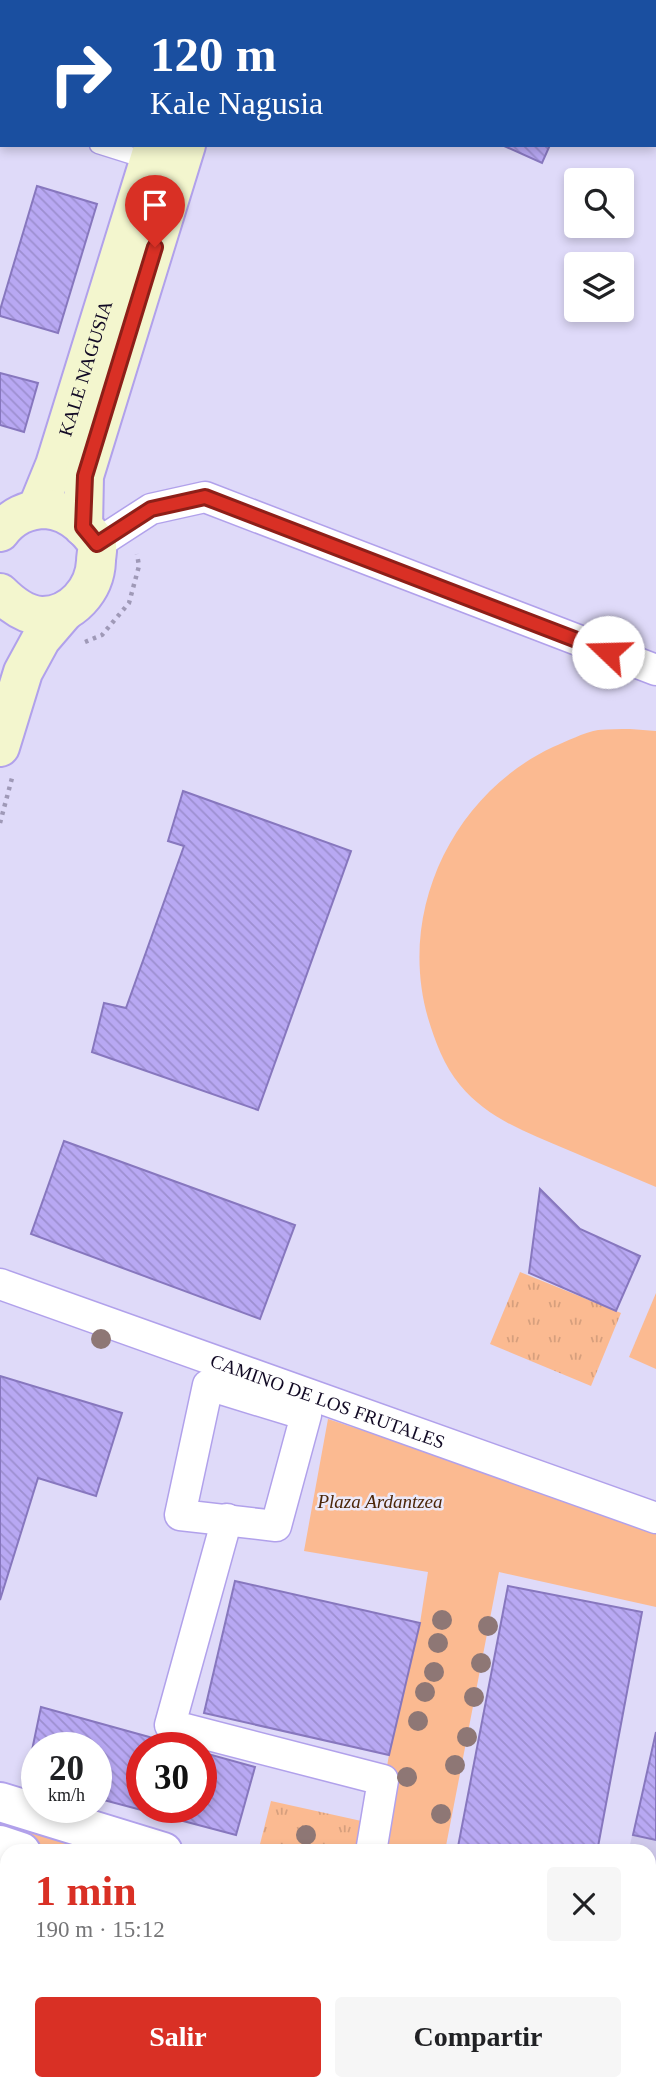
<!DOCTYPE html>
<html lang="es">
<head>
<meta charset="utf-8">
<style>
	body { margin:0; font-family:Georgia,serif; background:#f6f6f6; color:#202124; height:100vh; display:flex; flex-direction:column; font-size:26px; white-space:nowrap }
	* { box-sizing:border-box; margin:0 }
	p { font-size:23px; color:#757577 }
	.icon { flex:none; width:38px; height:38px; fill:none; stroke:currentColor; stroke-width:2; stroke-linecap:round; stroke-linejoin:round }
	.map { position:relative; flex:1; overflow:hidden }
	.drawer { position:absolute; left:0px; top:1844px; width:656px; height:247px; display:flex; flex-direction:column; background:#fff; border-radius:21px 21px 0 0; box-shadow:0 4px 10px #0003 }
	.drawer>* { flex:none }
	.guide { position:absolute; left:0px; top:0px; width:656px; height:147px; box-shadow:0 4px 10px #0003; background:#1a4fa0; color:#fff; overflow:hidden }
	.buttons { position:absolute; left:564px; top:168px; display:grid; gap:14px }
	.buttons a { display:grid; place-items:center; width:70px; height:70px; border-radius:7px; background:#fff; box-shadow:0 4px 10px #0003; font-size:35px }
	.speed { position:absolute; left:21px; top:1732px; display:flex; gap:14px; font-size:35px; font-weight:700; text-align:center }
	.speed>* { display:grid; place-content:center; width:91px; height:91px; border-radius:50%; background:#fff; box-shadow:0 4px 10px #0003; line-height:1 }
	.speed small { font-size:18px; font-weight:400 }
	.speed .limit { border:10px solid #d22; background:#fff; color:#111 }
	.pin { position:absolute; display:grid; place-items:center; width:60px; height:60px; color:#fff; margin:-72px -30px; border-radius:50% 50% 50% 0; rotate:-45deg; box-shadow:0 0 7px #0007 }
	.pin .icon { rotate:45deg }
	.me { position:absolute; width:77px; margin:-38px; rotate:291deg; stroke-linejoin:round; filter:drop-shadow(0 0 5px #0008) }
	.turn { display:flex; align-items:center; gap:24px; height:147px; padding:0 35px; font-size:32px }
	.turn .icon { width:91px; height:91px; stroke-width:2.5 }
	.turn b { display:block; font-size:49px; line-height:60px }
	.round { display:grid; place-items:center; flex:none; width:74px; height:74px; border-radius:7px; background:#f6f6f6 }
	.headline { display:flex; align-items:center; justify-content:space-between; height:119px; padding:0 35px }
	h1 { font-size:42px; font-weight:700; line-height:52px; color:#d93025 }
	.button { display:flex; gap:14px; margin-top:auto; padding:14px 35px }
	.button a { flex:1; height:80px; border-radius:7px; background:#d93025; color:#fff; font-size:28px; font-weight:700; line-height:80px; text-align:center }
	.button a+a { background:#f6f6f6; color:#202124 }
	.map>svg:first-child { display:block }
	.built { fill:#cfc9eb }
	.grass { fill:url(#grass-tufts) }
	.park { fill:#fbba91 }
	.building { fill:url(#building-back-hatch); stroke:#8777be; stroke-width:2 }
	.lines { fill:none; stroke-linecap:round; stroke-linejoin:round }
	.service-casing { stroke:#b1a1eb; stroke-width:19 }
	.minor-casing { stroke:#b1a1eb; stroke-width:33 }
	.tertiary-casing { stroke:#b1a1eb; stroke-width:42 }
	.secondary-casing { stroke:#b1a1eb; stroke-width:42 }
	.path { stroke:#9f99b7; stroke-width:4.5; stroke-dasharray:3.5 5; stroke-linecap:butt }
	.service { stroke:#fff; stroke-width:16 }
	.minor { stroke:#fff; stroke-width:30 }
	.tertiary { stroke:#fff; stroke-width:38 }
	.secondary { stroke:#f3f6ce; stroke-width:38 }
	.tree { fill:#8e7775 }
	.route-casing { stroke:#8d1f18; stroke-width:18 }
	.route { stroke:#d93025; stroke-width:12 }
	.labels { text-anchor:middle; stroke-width:5; stroke-linejoin:round; paint-order:stroke }
	.street-label { font-size:19px; fill:#110924; stroke:#ece9f9 }
	.park-label { font-size:19px; font-style:italic; fill:#4b2609; stroke:#ece9f9 }
</style>
</head>
<body>
<div class="map">
<svg width="656" height="2090" viewBox="0 0 656 2090">
	<defs>
		<pattern id="grass-tufts" width="24" height="20" patternUnits="userSpaceOnUse" patternTransform="scale(1.75)"><rect width="24" height="20" fill="#fbba91"/><path d="M3 7l-1-3M5 7V3M7 7l1-3M15 17l-1-3M17 17v-4M19 17l1-3" fill="none" stroke="#d69f7d"/></pattern>
		<pattern id="building-back-hatch" width="6" height="6" patternUnits="userSpaceOnUse" patternTransform="scale(1.75)"><rect width="6" height="6" fill="#b8a8f3"/><path d="M-1 5l2 2M0 0l6 6M5-1l2 2" fill="none" stroke="#9d8fd0"/></pattern>
	</defs>
	<rect width="100%" height="100%" fill="#dfdaf9"/>
	<!-- built -->
	<path class="built" d="M 656,1732 L 656,1887 L 649,1877 L 649,1852 L 631,1851 L 629,1849 Z"/>
	<!-- grass -->
	<g class="grass">
		<path d="M 520,1272 L 621,1313 L 591,1386 L 490,1344 Z"/>
		<path d="M 271,1801 L 375,1824 L 368,1851 L 276,1852 L 259,1848 Z"/>
		<path d="M 0,1813 L 91,1840 L 86,1851 L 52,1851 L 0,1836 Z"/>
	</g>
	<!-- park -->
	<g class="park">
		<path d="M 630,729 L 656,731 L 656,1187 C 627,1175 597,1162 568,1150 C 528,1133 488,1119 460,1085 C 444,1066 435,1041 428,1018 C 397,911 453,794 553,747 C 567,741 583,733 598,730 C 609,729 620,729 630,729 Z"/>
		<path d="M 656,1293 L 656,1369 L 629,1357 Z"/>
		<path d="M 328,1419 L 656,1527 L 656,1607 L 499,1572 L 445,1851 L 372,1851 L 389,1755 L 420,1623 L 428,1572 L 304,1551 Z"/>
	</g>
	<!-- building -->
	<g class="building">
		<rect x="36" y="0" width="134" height="2"/>
		<path d="M 0,13 L 2,14 L 2,89 L 0,89 Z"/>
		<path d="M 502,145 L 550,145 L 542,163 Z"/>
		<path d="M 37,186 L 97,204 L 58,333 L 0,316 L 0,310 Z"/>
		<path d="M 0,373 L 38,383 L 24,432 L 0,425 Z"/>
		<path d="M 183,791 L 351,851 L 258,1110 L 92,1052 L 104,1003 L 126,1008 L 184,846 L 168,841 Z"/>
		<path d="M 64,1141 L 295,1225 L 260,1319 L 31,1234 Z"/>
		<path d="M 540,1189 L 580,1229 L 640,1256 L 616,1311 L 529,1273 Z"/>
		<path d="M 0,1376 L 122,1413 L 96,1496 L 38,1478 L 0,1600 Z"/>
		<path d="M 235,1581 L 420,1623 L 389,1755 L 204,1713 Z"/>
		<path d="M 508,1586 L 642,1612 L 597,1852 L 457,1852 Z"/>
		<path d="M 41,1707 L 189,1748 L 142,1748 L 142,1808 L 201,1808 L 201,1752 L 255,1767 L 236,1835 L 96,1798 L 96,1748 L 37,1748 L 37,1782 L 26,1779 Z"/>
		<path d="M 656,1732 L 656,1840 L 633,1835 Z"/>
		<path d="M 0,1959 L 7,1961 L 5,1977 L 7,1978 L 7,2084 L 14,2084 L 13,2090 L 0,2090 Z"/>
		<path d="M 390,2084 L 545,2084 L 544,2090 L 389,2090 Z"/>
	</g>
	<g class="lines">
		<defs>
			<g id="service">
				<path d="M 0,115 L 2,116"/>
				<path d="M 98,145 L 149,161"/>
			</g>
			<g id="minor">
				<path d="M 97,544 L 151,509 L 205,497 L 656,670"/>
				<path id="s1" d="M 0,1284 L 656,1518"/>
				<path d="M 208,1385 L 306,1415 L 276,1526 L 180,1515 Z"/>
				<path d="M 227,1519 L 170,1725 L 383,1780 L 371,1852"/>
			</g>
			<g id="tertiary">
				<path d="M 0,1802 L 163,1852"/>
				<path d="M 0,1845 L 21,1852"/>
				<path d="M 649,1954 L 656,1956"/>
			</g>
			<g id="secondary">
				<path d="M 198,2 L 199,0"/>
				<path d="M 230,2 L 231,0"/>
				<path id="s2" d="M 37,509 L 55,465 L 154,145"/>
				<path d="M 83,527 L 84,476 L 186,145"/>
				<path d="M 0,532 C 11,517 28,509 46,509 C 59,510 70,515 80,524 C 85,528 95,538 97,545 C 98,549 96,556 96,561 C 95,589 72,617 41,616 C 25,615 11,604 0,593"/>
				<path d="M 0,747 L 23,672 L 41,639 L 65,611"/>
				<path d="M 649,2012 L 656,2005"/>
				<path d="M 611,2090 L 615,2084"/>
			</g>
		</defs>
		<!-- service casing -->
		<use href="#service" class="service-casing"/>
		<!-- minor casing -->
		<use href="#minor" class="minor-casing"/>
		<!-- tertiary casing -->
		<use href="#tertiary" class="tertiary-casing"/>
		<!-- secondary casing -->
		<use href="#secondary" class="secondary-casing"/>
		<!-- path -->
		<g class="path">
			<path d="M 85,642 L 102,635 L 129,603 L 139,566 L 137,554"/>
			<path d="M 0,823 L 12,778"/>
			<path d="M 0,1941 L 7,1943"/>
			<path d="M 25,2090 L 27,2084"/>
			<path d="M 41,2090 L 48,2084"/>
		</g>
		<!-- service -->
		<use href="#service" class="service"/>
		<!-- minor -->
		<use href="#minor" class="minor"/>
		<!-- tertiary -->
		<use href="#tertiary" class="tertiary"/>
		<!-- secondary -->
		<use href="#secondary" class="secondary"/>
	</g>
	<!-- trees -->
	<g class="tree">
		<circle cx="101" cy="1339" r="10"/>
		<circle cx="442" cy="1620" r="10"/>
		<circle cx="488" cy="1626" r="10"/>
		<circle cx="438" cy="1643" r="10"/>
		<circle cx="481" cy="1663" r="10"/>
		<circle cx="434" cy="1672" r="10"/>
		<circle cx="425" cy="1692" r="10"/>
		<circle cx="474" cy="1697" r="10"/>
		<circle cx="418" cy="1721" r="10"/>
		<circle cx="467" cy="1737" r="10"/>
		<circle cx="455" cy="1765" r="10"/>
		<circle cx="407" cy="1777" r="10"/>
		<circle cx="441" cy="1814" r="10"/>
		<circle cx="306" cy="1835" r="10"/>
	</g>
	<g class="lines">
		<defs>
			<path id="route" d="M 155,247 L 85,476 L 83,527 L 97,544 L 151,509 L 205,497 L 608,652"/>
		</defs>
		<!-- route casing -->
		<use href="#route" class="route-casing"/>
		<!-- route -->
		<use href="#route" class="route"/>
	</g>
	<g class="labels">
		<!-- street labels -->
		<g class="street-label">
			<text dy="7" stroke="none"><textPath href="#s2" startOffset="149">KALE NAGUSIA</textPath></text>
			<text dy="7" stroke="none"><textPath href="#s1" startOffset="348">CAMINO DE LOS FRUTALES</textPath></text>
		</g>
		<!-- park labels -->
		<g class="park-label">
			<text x="380" y="1508">Plaza Ardantzea</text>
		</g>
	</g>
</svg>
<div class="buttons">
<a><svg class="icon" aria-label="search" viewBox="0 0 24 24"><circle cx="10" cy="10" r="6"/><path d="M15 15l6 6"/></svg></a>
<a><svg class="icon" aria-label="layers" viewBox="0 0 24 24"><path d="M12 4l9 5-9 5-9-5zM3 14l9 5 9-5"/></svg></a>
</div>
<div class="speed"><div>20<small>km/h</small></div><div class="limit">30</div></div>
<div class="pin" style="left:155px;top:247px;background:#d93025"><svg class="icon" aria-label="arrive" viewBox="0 0 24 24"><path d="M6 21V4h12l-3 4 3 4H6"/></svg></div>
<svg class="me" style="left:608px;top:652px" viewBox="-20 -20 40 40"><circle r="19" fill="#fff"/><path d="M0-13L10 11 0 6-10 11z" fill="#d93025"/></svg>
<div class="guide">
<div class="turn"><svg class="icon" aria-label="right" viewBox="0 0 24 24"><path d="M7 20v-9h11M14 6l5 5-5 5"/></svg><div><b>120 m</b>Kale Nagusia</div></div>
</div>
<section class="drawer">
<div class="headline"><div><h1>1 min</h1><p>190 m · 15:12</p></div><a class="round"><svg class="icon" aria-label="close" viewBox="0 0 24 24"><path d="M6 6l12 12M18 6L6 18"/></svg></a></div>
<div class="button"><a>Salir</a><a>Compartir</a></div>
</section>
</div>
</body>
</html>
